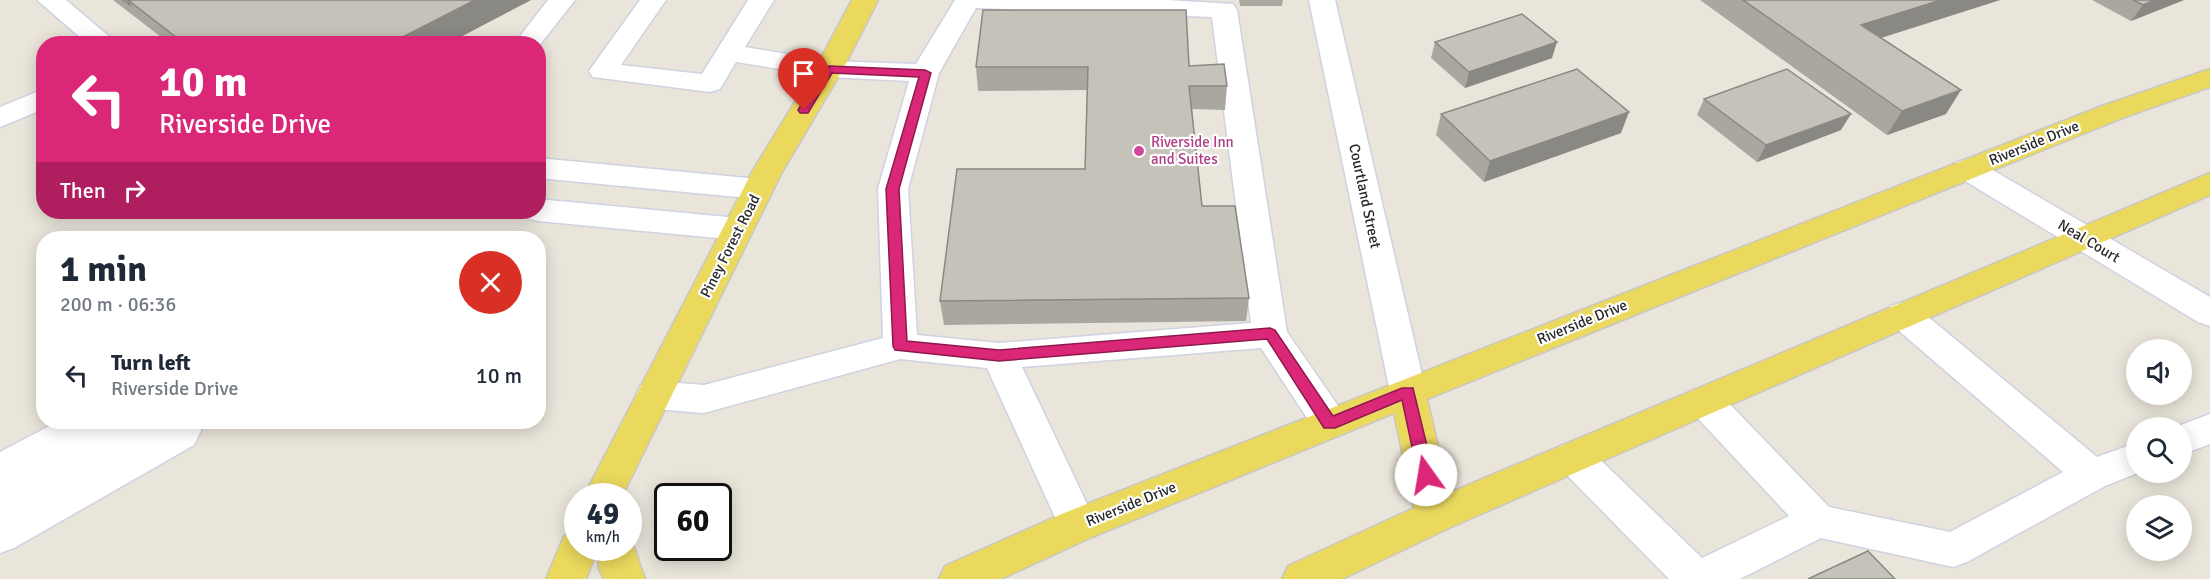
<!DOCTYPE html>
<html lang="en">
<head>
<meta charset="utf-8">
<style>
	body { margin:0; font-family:Signika,sans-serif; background:#f2f2f3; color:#1f2937; height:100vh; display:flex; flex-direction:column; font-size:22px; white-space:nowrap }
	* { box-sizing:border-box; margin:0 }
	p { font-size:20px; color:#747a83 }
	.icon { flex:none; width:33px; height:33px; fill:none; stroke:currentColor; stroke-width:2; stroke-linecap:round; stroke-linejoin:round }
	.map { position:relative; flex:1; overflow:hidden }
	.sheet { position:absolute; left:36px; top:231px; width:510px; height:198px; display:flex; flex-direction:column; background:#fff; border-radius:24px; box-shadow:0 3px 15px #0003 }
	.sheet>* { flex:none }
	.banner { position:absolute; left:36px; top:36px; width:510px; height:183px; border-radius:24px; box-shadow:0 3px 15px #0003; background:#db2777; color:#fff; overflow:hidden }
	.fabs { position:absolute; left:2126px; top:339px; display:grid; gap:12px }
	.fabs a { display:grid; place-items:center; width:66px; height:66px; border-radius:50%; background:#fff; box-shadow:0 3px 15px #0003; font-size:30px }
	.speed { position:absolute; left:564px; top:483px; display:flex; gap:12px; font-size:30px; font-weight:700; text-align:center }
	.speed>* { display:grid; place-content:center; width:78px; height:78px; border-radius:50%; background:#fff; box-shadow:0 3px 15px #0003; line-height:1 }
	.speed small { font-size:15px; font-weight:400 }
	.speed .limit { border:3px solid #111; border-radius:9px; background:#fff; color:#111 }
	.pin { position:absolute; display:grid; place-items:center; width:51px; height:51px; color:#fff; margin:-62px -26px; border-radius:50% 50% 50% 0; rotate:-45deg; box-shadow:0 0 6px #0007 }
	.pin .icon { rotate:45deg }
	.me { position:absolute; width:66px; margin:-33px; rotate:347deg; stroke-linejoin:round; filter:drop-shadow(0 0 4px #0008) }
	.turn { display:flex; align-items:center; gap:21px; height:126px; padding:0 24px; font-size:27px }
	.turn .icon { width:78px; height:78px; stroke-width:2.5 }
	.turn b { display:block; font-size:42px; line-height:51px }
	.then { display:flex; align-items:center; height:57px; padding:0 24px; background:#0003; gap:12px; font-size:22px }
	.round { display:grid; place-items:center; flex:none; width:63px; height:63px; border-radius:32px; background:#f2f2f3 }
	.headline { display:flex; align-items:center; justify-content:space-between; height:102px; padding:0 24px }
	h1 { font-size:36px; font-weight:800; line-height:45px }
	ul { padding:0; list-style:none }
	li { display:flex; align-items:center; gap:18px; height:84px; padding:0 24px }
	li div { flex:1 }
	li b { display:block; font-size:22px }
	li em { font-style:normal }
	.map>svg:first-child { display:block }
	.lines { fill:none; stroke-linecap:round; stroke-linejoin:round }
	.minor-casing { stroke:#d0d1e1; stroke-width:3 }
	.major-casing { stroke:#c7c7c7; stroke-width:3 }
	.minor { fill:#fff; fill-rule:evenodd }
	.major { fill:#ebd95e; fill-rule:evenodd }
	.wall { fill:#a9a7a0 }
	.shaded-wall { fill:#8a8882 }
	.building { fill:#c5c2ba; stroke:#8a8882; stroke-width:1.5 }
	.route { fill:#db2777; stroke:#8e194d; stroke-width:1.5 }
	.hotel-dot { fill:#d1479c; stroke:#fff; stroke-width:2 }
	.labels { text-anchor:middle; stroke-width:4.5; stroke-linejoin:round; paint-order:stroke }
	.hotel-label { font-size:15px; fill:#b23c85; stroke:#fff; text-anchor:start }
	.street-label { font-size:15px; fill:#282828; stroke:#fff }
</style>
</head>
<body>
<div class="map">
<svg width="2210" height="579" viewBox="0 0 2210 579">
	<rect width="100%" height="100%" fill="#eae5da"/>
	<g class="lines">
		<defs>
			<g id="minor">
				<path d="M 37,0 L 66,0 L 118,44 L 88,44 Z"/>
				<path d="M 548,0 L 575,0 L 538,47 L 538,44 L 514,44 Z"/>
				<path d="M 640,0 L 666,0 L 621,65 L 702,74 L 748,0 L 774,0 L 745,47 L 829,61 L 916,64 L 955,0 L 1167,0 L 1233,4 L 1237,10 L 1287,332 L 1343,413 L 1348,423 L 1343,433 L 1330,438 L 1317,433 L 1261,348 L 1022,367 L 1097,525 L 1092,537 L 1078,542 L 1064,537 L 987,368 L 900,359 L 704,413 L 654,409 L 641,405 L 636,395 L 641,385 L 654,381 L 704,385 L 883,338 L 878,189 L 909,81 L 829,77 L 736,62 L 720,89 L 710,92 L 593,77 L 589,71 ZM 976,8 L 1212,17 L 1251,323 L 999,343 L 917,335 L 908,189 L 939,73 Z"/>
				<path d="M 1309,0 L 1335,0 L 1426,392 L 1421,402 L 1408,406 L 1395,402 L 1390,392 Z"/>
				<path d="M 44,89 L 44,109 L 0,127 L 0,107 Z"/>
				<path d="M 538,158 L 758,179 L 769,182 L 773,189 L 769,196 L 758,199 L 538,178 Z"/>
				<path d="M 1968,159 L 1979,162 L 2210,297 L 2210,326 L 2198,322 L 1957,176 L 1953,169 L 1957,162 Z"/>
				<path d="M 538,199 L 738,218 L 749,221 L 754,229 L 749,237 L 738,240 L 538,221 L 527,218 L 523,212 L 538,212 Z"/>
				<path d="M 1903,302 L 1915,306 L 2097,457 L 2136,443 L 2136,472 L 2140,472 L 2105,486 L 1967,562 L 1953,567 L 1821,538 L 1740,579 L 1669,579 L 1560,468 L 1554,457 L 1560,446 L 1573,442 L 1586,446 L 1702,558 L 1789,516 L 1691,411 L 1686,401 L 1691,391 L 1704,387 L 1717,391 L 1829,507 L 1950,532 L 2063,472 L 1891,324 L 1886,315 L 1891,306 Z"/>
				<path d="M 2210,414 L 2210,444 L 2181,455 L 2181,428 L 2173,428 Z"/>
				<path d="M 57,422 L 106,422 L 103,427 L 114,422 L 163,422 L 160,428 L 169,422 L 205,422 L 194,445 L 14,548 L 0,553 L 0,452 Z"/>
			</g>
			<g id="major">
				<path d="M 852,0 L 878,0 L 843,69 L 782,172 L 622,496 L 584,496 L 752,172 L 815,69 Z"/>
				<path d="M 2210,69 L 2210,87 L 2122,118 L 1427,399 L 1449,493 L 2210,173 L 2210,195 L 1449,528 L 1342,579 L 1282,579 L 1288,566 L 1414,508 L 1394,413 L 1092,537 L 1001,579 L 939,579 L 945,566 L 1064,513 L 2102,106 Z"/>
				<path d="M 578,531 L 578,548 L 628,548 L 630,536 L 645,579 L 604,579 L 599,569 L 597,551 L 586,579 L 546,579 L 564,536 Z"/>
			</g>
		</defs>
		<!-- minor casing -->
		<use href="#minor" class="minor-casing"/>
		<!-- major casing -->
		<use href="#major" class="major-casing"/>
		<!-- minor -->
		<use href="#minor" class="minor"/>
		<!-- major -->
		<use href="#major" class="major"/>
	</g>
	<!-- wall -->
	<g class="wall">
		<path d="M 113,0 L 531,0 L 447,44 L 170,44 Z"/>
		<path d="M 1239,0 L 1283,0 L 1282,6 L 1240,6 Z"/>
		<path d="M 1700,0 L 2000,0 L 1881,38 L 1946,114 L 1887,135 Z"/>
		<path d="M 2092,0 L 2184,0 L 2131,21 Z"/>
		<path d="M 1435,42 L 1552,58 L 1465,88 L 1431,58 Z"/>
		<path d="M 1189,66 L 1227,86 L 1225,110 L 1192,109 L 1202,206 L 1249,298 L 1246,321 L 944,325 L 940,301 L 1085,169 L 1087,90 L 978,91 L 976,67 Z"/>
		<path d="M 1704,99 L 1841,130 L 1757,162 L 1697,115 Z"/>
		<path d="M 1441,114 L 1621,133 L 1484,182 L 1436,135 Z"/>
	</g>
	<!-- shaded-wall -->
	<g class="shaded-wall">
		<path d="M 475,0 L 531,0 L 447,44 L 389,44 Z"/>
		<path d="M 1941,0 L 2000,0 L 1849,48 L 1861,25 Z"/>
		<path d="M 2155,0 L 2184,0 L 2131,21 L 2143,5 Z"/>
		<path d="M 1557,42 L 1552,58 L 1465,88 L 1469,72 Z"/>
		<path d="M 1961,90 L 1946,114 L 1887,135 L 1902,111 Z"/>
		<path d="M 1629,112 L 1621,133 L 1484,182 L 1490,161 Z"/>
		<path d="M 1851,114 L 1841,130 L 1757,162 L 1766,145 Z"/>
	</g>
	<!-- building -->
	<g class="building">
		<path d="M 123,0 L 127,0 L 131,6 Z"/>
		<path d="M 128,0 L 475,0 L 389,44 L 185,44 Z"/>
		<path d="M 1743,0 L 1941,0 L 1861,25 L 1961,90 L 1902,111 Z"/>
		<path d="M 2133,0 L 2155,0 L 2143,5 Z"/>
		<path d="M 983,10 L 1186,10 L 1189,66 L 1224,64 L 1227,86 L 1189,86 L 1202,206 L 1235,206 L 1249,298 L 940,301 L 957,169 L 1085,169 L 1088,67 L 976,67 Z"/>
		<path d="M 1522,14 L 1557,42 L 1469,72 L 1435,42 Z"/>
		<path d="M 1577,69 L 1629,112 L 1490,161 L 1441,114 Z"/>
		<path d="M 1787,69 L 1851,114 L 1766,145 L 1704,99 Z"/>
		<path d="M 1868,551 L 1895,579 L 1808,579 Z"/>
	</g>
	<!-- route -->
	<path class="route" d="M 829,66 L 925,70 L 931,73 L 899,189 L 907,341 L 999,350 L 1270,328 L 1275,330 L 1333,416 L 1402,388 L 1413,388 L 1434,475 L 1432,479 L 1426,481 L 1421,479 L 1418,475 L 1402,400 L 1335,428 L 1324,428 L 1267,339 L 999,361 L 895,350 L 893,346 L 886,189 L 919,77 L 832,73 L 808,113 L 800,113 L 798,110 L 823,69 Z"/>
	<!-- markers -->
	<circle class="hotel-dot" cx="1139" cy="151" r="6"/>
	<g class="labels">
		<!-- hotel labels -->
		<g class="hotel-label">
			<text x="1151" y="147">Riverside Inn<tspan x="1151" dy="17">and Suites</tspan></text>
		</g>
		<!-- street labels -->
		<g class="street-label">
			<text transform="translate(2034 143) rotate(-22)" y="5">Riverside Drive</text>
			<text transform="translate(1365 196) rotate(78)" y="5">Courtland Street</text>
			<text transform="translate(2089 241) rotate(31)" y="5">Neal Court</text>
			<text transform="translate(730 246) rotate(-63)" y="5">Piney Forest Road</text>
			<text transform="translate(1582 322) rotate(-22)" y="5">Riverside Drive</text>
			<text transform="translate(1131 504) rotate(-22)" y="5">Riverside Drive</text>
		</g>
	</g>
</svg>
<div class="fabs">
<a><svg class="icon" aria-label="sound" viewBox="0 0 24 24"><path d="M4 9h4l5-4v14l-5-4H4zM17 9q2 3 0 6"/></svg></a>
<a><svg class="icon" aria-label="search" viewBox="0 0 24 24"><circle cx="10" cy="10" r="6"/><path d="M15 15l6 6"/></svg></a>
<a><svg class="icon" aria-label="layers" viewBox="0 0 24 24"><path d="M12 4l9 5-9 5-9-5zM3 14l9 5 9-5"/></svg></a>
</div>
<div class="speed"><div>49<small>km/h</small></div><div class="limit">60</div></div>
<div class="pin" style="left:804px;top:110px;background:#d93025"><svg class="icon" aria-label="arrive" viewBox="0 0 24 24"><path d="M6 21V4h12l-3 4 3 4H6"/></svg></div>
<svg class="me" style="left:1426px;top:475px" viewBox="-20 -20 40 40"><circle r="19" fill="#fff"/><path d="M0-13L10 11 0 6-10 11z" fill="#db2777"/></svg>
<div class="banner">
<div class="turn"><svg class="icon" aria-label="left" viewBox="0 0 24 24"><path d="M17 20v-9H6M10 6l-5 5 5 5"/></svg><div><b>10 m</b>Riverside Drive</div></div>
<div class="then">Then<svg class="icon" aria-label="right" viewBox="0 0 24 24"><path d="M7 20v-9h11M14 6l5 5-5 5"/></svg></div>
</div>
<section class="sheet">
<div class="headline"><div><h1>1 min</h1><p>200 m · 06:36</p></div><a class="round" style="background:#d93025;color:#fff"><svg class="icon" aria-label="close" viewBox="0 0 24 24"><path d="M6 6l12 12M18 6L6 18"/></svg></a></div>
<ul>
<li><svg class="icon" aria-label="left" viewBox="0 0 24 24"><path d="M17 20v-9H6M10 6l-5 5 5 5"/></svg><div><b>Turn left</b><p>Riverside Drive</p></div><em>10 m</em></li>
</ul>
</section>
</div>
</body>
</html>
